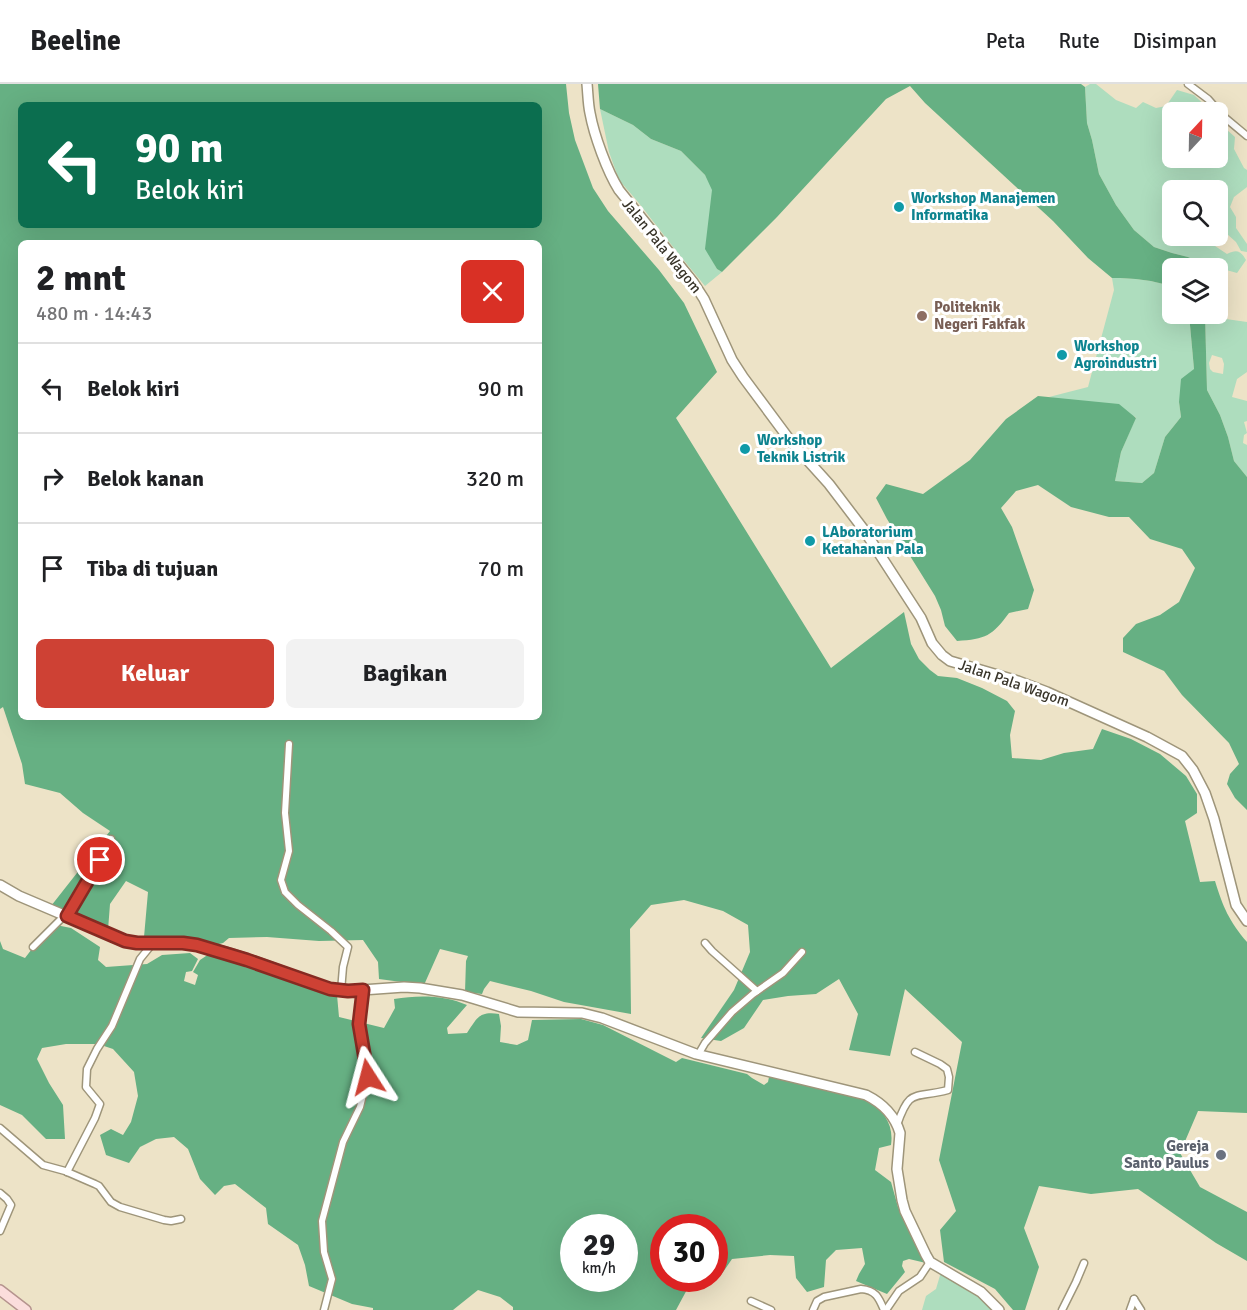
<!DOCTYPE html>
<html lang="id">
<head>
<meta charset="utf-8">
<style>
	body { margin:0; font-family:Signika,sans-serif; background:#f2f2f2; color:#202124; height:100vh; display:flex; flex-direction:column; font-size:22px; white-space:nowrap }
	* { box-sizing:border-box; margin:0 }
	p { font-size:20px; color:#757577 }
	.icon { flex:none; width:33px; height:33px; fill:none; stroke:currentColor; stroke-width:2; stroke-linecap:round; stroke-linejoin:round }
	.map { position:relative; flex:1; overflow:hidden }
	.panel { position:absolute; left:18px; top:156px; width:524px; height:480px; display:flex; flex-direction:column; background:#fff; border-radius:9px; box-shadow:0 6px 24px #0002 }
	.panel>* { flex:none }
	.top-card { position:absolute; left:18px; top:18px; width:524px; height:126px; border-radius:9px; box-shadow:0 6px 24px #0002; background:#0b6e4f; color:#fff; overflow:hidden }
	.needle { width:39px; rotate:22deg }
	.fabs { position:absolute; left:1162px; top:18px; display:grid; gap:12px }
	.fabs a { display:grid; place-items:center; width:66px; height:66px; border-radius:9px; background:#fff; box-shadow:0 6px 24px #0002; font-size:30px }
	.speed { position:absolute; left:560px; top:1130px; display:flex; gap:12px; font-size:30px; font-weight:700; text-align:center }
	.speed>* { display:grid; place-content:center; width:78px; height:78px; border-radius:50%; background:#fff; box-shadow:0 6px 24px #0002; line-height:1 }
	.speed small { font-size:15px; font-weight:400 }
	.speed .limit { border:9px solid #d22; background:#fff; color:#111 }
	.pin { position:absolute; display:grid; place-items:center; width:51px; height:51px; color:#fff; margin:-26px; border:3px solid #fff; border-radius:50%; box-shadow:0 2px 6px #0007 }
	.me { position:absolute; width:66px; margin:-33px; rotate:351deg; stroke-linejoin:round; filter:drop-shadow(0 0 4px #0008) }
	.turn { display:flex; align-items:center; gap:21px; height:126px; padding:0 18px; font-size:27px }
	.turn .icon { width:78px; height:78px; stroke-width:2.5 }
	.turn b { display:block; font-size:42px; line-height:51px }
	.round { display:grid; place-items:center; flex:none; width:63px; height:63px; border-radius:9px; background:#f2f2f2 }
	.overview { display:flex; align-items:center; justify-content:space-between; height:102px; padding:0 18px }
	h1 { font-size:36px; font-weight:700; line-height:45px }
	.cta { display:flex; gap:12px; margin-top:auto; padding:12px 18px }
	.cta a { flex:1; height:69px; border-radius:9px; background:#ce4134; color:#fff; font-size:24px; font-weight:700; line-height:69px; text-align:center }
	.cta a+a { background:#f2f2f2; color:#202124 }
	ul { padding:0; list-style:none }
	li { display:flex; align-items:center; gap:18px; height:90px; padding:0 18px; border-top:2px solid #e0e0e0 }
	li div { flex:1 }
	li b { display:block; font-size:22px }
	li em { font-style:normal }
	header { display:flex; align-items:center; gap:36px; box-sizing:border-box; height:84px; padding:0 30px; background:#fff; border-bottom:2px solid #e0e0e0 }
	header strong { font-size:28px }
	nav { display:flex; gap:33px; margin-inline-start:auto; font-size:21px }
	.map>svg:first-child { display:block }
	.green { fill:#aeddbe; fill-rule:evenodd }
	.forest { fill:#66b083; fill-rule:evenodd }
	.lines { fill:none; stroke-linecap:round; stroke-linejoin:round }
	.minor-casing { stroke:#9e957a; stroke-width:9 }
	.secondary-casing { stroke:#9e957a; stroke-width:12 }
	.primary-casing { stroke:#b5948e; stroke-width:12 }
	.minor { stroke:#fff; stroke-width:6 }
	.secondary { stroke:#fff; stroke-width:9 }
	.primary { stroke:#fbdddc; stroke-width:9 }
	.route-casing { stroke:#862a22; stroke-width:15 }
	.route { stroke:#ce4134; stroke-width:10 }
	.culture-dot { fill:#0f9aa8; stroke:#fff; stroke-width:2 }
	.education-dot { fill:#8d6e63; stroke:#fff; stroke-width:2 }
	.worship-dot { fill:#6b7280; stroke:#fff; stroke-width:2 }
	.labels { text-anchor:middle; stroke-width:6; stroke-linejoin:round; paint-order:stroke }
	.culture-label { font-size:15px; font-weight:bold; fill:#0d838f; stroke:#fff; text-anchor:start }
	.street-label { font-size:15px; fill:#383429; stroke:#fff }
	.education-label { font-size:15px; font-weight:bold; fill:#785e54; stroke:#fff; text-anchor:start }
	.worship-label { font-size:15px; font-weight:bold; fill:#5b616d; stroke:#fff; text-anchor:end }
</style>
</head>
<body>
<header>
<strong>Beeline</strong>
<nav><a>Peta</a><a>Rute</a><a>Disimpan</a></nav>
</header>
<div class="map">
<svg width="1247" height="1226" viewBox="0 0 1247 1226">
	<rect width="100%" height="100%" fill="#ede3c7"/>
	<!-- green -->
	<g class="green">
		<path d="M 1090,0 L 1096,0 L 1116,16 L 1136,24 L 1143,18 L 1156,24 L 1166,22 L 1177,6 L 1194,11 L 1212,28 L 1173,28 L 1173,74 L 1218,74 L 1218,35 L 1227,46 L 1235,53 L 1234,65 L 1244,84 L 1247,86 L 1247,103 L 1234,113 L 1230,123 L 1236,133 L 1236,144 L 1247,160 L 1247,168 L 1241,167 L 1236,158 L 1218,142 L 1218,106 L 1173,106 L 1173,152 L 1207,152 L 1212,160 L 1227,170 C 1237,165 1241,167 1246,176 L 1237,189 L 1212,182 L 1204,181 L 1188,173 L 1172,169 L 1154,163 L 1134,146 L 1116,121 L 1099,90 L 1092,56 L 1087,39 L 1085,3 Z"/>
		<path d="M 600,25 L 633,41 L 651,55 L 681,67 L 705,91 L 713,106 L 706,165 L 717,185 L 722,188 L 705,202 L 677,168 L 638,118 L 619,96 L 609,68 Z"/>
		<path d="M 1112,194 C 1134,194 1153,196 1173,203 L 1173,230 L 1189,230 L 1194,285 L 1179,318 L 1181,333 L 1165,353 L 1154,389 L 1142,399 L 1115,397 L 1121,368 L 1136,333 L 1049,313 L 1088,303 L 1114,206 Z"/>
		<path d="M 1205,232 L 1247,238 L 1247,288 L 1237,295 L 1232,313 L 1247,317 L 1247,337 L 1244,338 L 1247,349 L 1244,351 L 1243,359 L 1247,361 L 1247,393 L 1234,377 L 1228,353 L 1220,331 L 1207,306 ZM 1212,271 L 1222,274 L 1224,280 L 1223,290 L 1213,288 L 1210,285 L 1209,279 Z"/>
		<path d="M 941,1188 L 979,1210 L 995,1226 L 922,1226 L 926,1212 L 936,1205 Z"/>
	</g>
	<!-- forest -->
	<g class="forest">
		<path d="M 0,0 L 566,0 L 569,29 L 575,56 L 593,104 L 608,127 L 659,186 L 684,219 L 717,288 L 676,334 L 831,584 L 904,528 L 911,560 L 919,575 L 930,586 L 938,592 L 957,594 L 982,604 L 1007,617 L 1015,627 L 1010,651 L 1012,674 L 1041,676 L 1064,669 L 1093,665 L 1102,645 L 1131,655 L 1160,670 L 1186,692 L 1197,710 L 1197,729 L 1185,737 L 1200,798 L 1215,797 C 1223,823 1229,837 1247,858 L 1247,1029 L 1198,1027 L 1180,1069 L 1200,1103 L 1247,1128 L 1247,1177 L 1216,1159 L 1138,1105 L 1091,1110 L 1039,1102 L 1024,1144 L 1039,1183 L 1025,1226 L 1013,1226 L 995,1205 L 944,1178 L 940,1146 L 956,1127 L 939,1076 L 962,958 L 905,905 L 890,972 L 849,966 L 858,930 L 839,895 L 816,910 L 788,912 L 763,916 L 744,944 L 721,957 L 701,954 L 734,906 L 750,868 L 748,841 L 723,827 L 684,816 L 651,821 L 630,845 L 631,930 L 564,918 L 531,907 L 490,897 L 484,905 L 482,910 L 465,908 L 466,877 L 468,872 L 440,865 L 424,901 L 379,895 L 378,878 L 363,856 L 319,857 L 267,853 L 229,854 L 223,859 L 211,862 L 178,855 L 144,853 L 148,808 L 126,797 L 110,820 L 108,846 L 51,822 L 110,747 L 83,729 L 60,709 L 25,700 L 22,680 L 3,623 L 0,625 ZM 21,21 L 538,21 L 538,141 L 21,141 ZM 21,159 L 538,159 L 538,633 L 21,633 Z"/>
		<path d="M 598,0 L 1081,0 L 1085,3 L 1087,39 L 1092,56 L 1099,90 L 1116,121 L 1134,146 L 1154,163 L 1172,169 L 1188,173 L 1204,181 L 1204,184 L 1173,184 L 1173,203 C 1153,196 1134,194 1112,194 L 1088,174 L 1053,137 L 925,19 L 910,2 L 886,15 L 777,133 L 722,188 L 717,185 L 705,165 L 712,106 L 705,91 L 681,67 L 651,55 L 633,41 L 600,25 Z"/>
		<path d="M 1189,230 L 1205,230 L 1207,306 L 1220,331 L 1228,353 L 1234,377 L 1247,393 L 1247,726 L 1235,714 L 1227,700 L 1230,690 L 1239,680 L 1229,659 L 1182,611 L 1164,587 L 1123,568 L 1123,554 L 1136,540 L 1160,531 L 1179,518 L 1195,484 L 1182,465 L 1150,455 L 1129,433 L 1109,433 L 1071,423 L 1038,401 L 1016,407 L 1001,424 L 1012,443 L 1034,506 L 1028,525 L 1009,529 C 992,552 986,555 957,557 L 945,542 L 941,526 L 935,512 L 887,435 L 876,414 L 886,400 L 923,410 L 970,376 L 1006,335 L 1038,312 L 1119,320 L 1136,334 L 1121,368 L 1115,397 L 1142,399 L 1154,389 L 1165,353 L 1181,333 L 1179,318 L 1181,295 L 1194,285 Z"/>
		<path d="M 51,840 L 71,844 L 100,863 L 98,876 L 106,883 L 147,880 L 162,871 L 190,869 L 198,875 L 192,887 L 186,888 L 184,897 L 195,901 L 198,891 L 193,888 L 200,876 L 209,870 L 260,885 L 337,911 L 339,933 L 384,944 L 395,924 L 394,915 C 419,911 444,911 467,921 L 447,944 L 448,950 L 467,949 C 477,934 479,927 499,930 L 501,942 L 500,958 L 517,961 L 528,956 L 532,936 L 581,935 L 603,941 L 676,978 L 682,974 L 747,990 L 752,994 L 764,1001 L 768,998 L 769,993 L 868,1016 C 884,1027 894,1041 891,1061 L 879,1064 L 875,1086 L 891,1098 L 898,1123 L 926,1179 L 909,1175 L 903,1177 L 902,1182 L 905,1188 L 887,1210 L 856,1197 L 859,1190 L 865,1180 L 862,1164 L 836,1166 L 826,1176 L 824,1203 L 807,1208 L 796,1194 L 794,1172 L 770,1171 L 732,1175 L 721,1191 L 714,1187 L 714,1143 L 663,1143 L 663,1194 L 687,1194 L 690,1200 L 676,1226 L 513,1226 L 513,1223 L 500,1213 L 478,1206 L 453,1226 L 373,1226 L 373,1224 L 352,1220 L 309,1202 L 305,1181 L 298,1161 L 268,1140 L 266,1124 L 235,1100 L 224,1102 L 215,1111 L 200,1095 L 188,1065 L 174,1053 L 156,1055 L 140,1063 L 129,1079 L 106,1071 L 100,1051 L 111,1045 L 123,1051 L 131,1038 L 138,1012 L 134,988 L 113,965 L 98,960 L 66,960 L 42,964 L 37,975 L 49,999 L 63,1021 L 65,1055 L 46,1055 L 22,1031 L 0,1021 L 0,857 L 3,865 L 25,874 ZM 573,1143 L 624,1143 L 624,1194 L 573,1194 Z"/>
	</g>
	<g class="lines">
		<defs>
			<g id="minor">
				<path d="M 1188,0 L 1208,15 L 1223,32 L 1247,52"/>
				<path d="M 289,660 L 285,729 L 289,767 L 281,796 L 285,808 L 298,821 L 331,847 L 348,863 L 343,883 L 341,907"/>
				<path d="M 67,832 L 100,776 L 111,755"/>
				<path d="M 705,859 L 712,867 L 757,907"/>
				<path d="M 33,863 L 65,831"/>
				<path d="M 698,971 L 705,959 L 732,928 L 753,910 L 783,889 L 802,868"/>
				<path d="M 897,1041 C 910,1003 914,1015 948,1006 L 949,993 L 947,985 L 940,980 L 915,968"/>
				<path d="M 0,1044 L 43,1081 L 65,1087 L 95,1100 L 99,1102 L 111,1118 L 120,1123 L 164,1136 L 171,1137 L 181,1135"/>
				<path d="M 67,1088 L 95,1034 L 100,1020 L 86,1003 L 87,985 L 97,965 L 112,942 L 140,875 L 153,859"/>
				<path d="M 0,1109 L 7,1115 L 11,1121 L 0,1147"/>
				<path d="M 1134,1215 L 1141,1226"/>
				<path d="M 751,1217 L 771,1226"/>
				<path d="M 324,1226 L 332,1195 L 324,1168 L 322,1137 L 343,1058 L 360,1023 L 367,994 L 359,940 L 363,906"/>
				<path d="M 813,1226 L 817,1217 L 824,1213 L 861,1205 C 876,1206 879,1214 884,1226"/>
				<path d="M 886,1226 L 899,1207 L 920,1193 L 930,1178"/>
				<path d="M 1062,1226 L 1076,1198 L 1084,1179"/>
				<path d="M 1130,1226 L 1134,1215"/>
			</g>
			<g id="secondary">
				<path d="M 587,0 C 588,10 588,20 590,29 C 594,51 607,87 619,106 L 693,198 L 704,215 L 732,276 L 743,293 L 792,359 L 829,400 L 864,446 L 921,534 L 932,559 L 942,571 L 950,577 L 1018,597 L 1047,608 L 1147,653 L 1182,672 L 1193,686 L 1205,709 L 1214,735 L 1236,821 L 1247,837"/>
				<path d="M 0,801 L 19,812 L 125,857 C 148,861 171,857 194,861 C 241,869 286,890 330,905 L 348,907 L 404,903 L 420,904 L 462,911 L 518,928 L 582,929 L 602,934 L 696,970 L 866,1011 C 882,1019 895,1032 900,1049 L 897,1085 L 902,1116 L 905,1127 L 926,1171 L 930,1178 L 981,1208 L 999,1226"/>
			</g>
			<path id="primary" d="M 0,1206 L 26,1226"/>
		</defs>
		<!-- minor casing -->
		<use href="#minor" class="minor-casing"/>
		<!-- secondary casing -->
		<use href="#secondary" class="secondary-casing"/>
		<!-- primary casing -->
		<use href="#primary" class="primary-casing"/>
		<!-- minor -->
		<use href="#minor" class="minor"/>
		<!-- secondary -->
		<use href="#secondary" class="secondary"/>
		<!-- primary -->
		<use href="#primary" class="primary"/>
	</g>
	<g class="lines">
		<defs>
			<path id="route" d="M 100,776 L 67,832 L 125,857 L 137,859 L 183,859 L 197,861 L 247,876 L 330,905 L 348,907 L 363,906 L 359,940 L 368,993"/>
		</defs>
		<!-- route casing -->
		<use href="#route" class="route-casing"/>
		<!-- route -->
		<use href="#route" class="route"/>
	</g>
	<!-- markers -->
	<g class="culture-dot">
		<circle cx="899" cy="123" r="6"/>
		<circle cx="1062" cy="271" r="6"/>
		<circle cx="745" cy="365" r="6"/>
		<circle cx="810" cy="457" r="6"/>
	</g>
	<circle class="education-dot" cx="922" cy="232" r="6"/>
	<circle class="worship-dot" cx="1221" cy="1071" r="6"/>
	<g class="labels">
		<!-- culture labels -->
		<g class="culture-label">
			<text x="911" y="119">Workshop Manajemen<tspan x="911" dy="17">Informatika</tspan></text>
			<text x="1074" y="267">Workshop<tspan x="1074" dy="17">Agroindustri</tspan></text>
			<text x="757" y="361">Workshop<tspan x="757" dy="17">Teknik Listrik</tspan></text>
			<text x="822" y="453">LAboratorium<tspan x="822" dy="17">Ketahanan Pala</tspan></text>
		</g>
		<!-- street labels -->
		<g class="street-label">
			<text transform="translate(662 162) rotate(51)" y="5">Jalan Pala Wagom</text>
			<text transform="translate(1014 599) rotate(19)" y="5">Jalan Pala Wagom</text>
		</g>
		<!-- education labels -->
		<g class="education-label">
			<text x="934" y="228">Politeknik<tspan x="934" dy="17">Negeri Fakfak</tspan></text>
		</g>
		<!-- worship labels -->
		<g class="worship-label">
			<text x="1209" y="1067">Gereja<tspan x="1209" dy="17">Santo Paulus</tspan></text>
		</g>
	</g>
</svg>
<div class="fabs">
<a><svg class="needle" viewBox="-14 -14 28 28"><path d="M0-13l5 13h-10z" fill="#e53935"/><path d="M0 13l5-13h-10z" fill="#757577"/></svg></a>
<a><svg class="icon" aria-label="search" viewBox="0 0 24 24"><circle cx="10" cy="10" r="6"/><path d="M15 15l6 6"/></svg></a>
<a><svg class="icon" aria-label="layers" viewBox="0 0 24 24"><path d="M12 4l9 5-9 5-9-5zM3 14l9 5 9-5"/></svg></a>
</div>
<div class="speed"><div>29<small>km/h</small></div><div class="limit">30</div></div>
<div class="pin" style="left:100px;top:776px;background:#d93025"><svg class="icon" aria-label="arrive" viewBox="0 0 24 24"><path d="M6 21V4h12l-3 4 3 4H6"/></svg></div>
<svg class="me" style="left:368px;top:993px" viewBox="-20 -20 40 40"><path d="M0-17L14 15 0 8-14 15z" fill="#ce4134" stroke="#fff" stroke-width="4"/></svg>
<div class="top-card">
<div class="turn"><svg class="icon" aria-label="left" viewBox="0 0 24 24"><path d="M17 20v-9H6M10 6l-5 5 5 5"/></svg><div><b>90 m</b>Belok kiri</div></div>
</div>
<section class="panel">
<div class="overview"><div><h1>2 mnt</h1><p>480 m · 14:43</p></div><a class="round" style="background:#d93025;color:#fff"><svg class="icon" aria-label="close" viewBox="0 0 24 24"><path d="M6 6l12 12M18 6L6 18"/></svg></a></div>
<ul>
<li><svg class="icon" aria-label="left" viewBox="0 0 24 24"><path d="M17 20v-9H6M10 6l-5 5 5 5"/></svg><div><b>Belok kiri</b></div><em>90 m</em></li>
<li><svg class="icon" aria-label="right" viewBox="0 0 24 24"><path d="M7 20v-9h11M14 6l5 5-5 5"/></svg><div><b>Belok kanan</b></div><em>320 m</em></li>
<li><svg class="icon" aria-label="arrive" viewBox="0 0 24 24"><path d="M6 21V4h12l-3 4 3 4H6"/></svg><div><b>Tiba di tujuan</b></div><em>70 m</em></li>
</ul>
<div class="cta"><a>Keluar</a><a>Bagikan</a></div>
</section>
</div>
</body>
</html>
